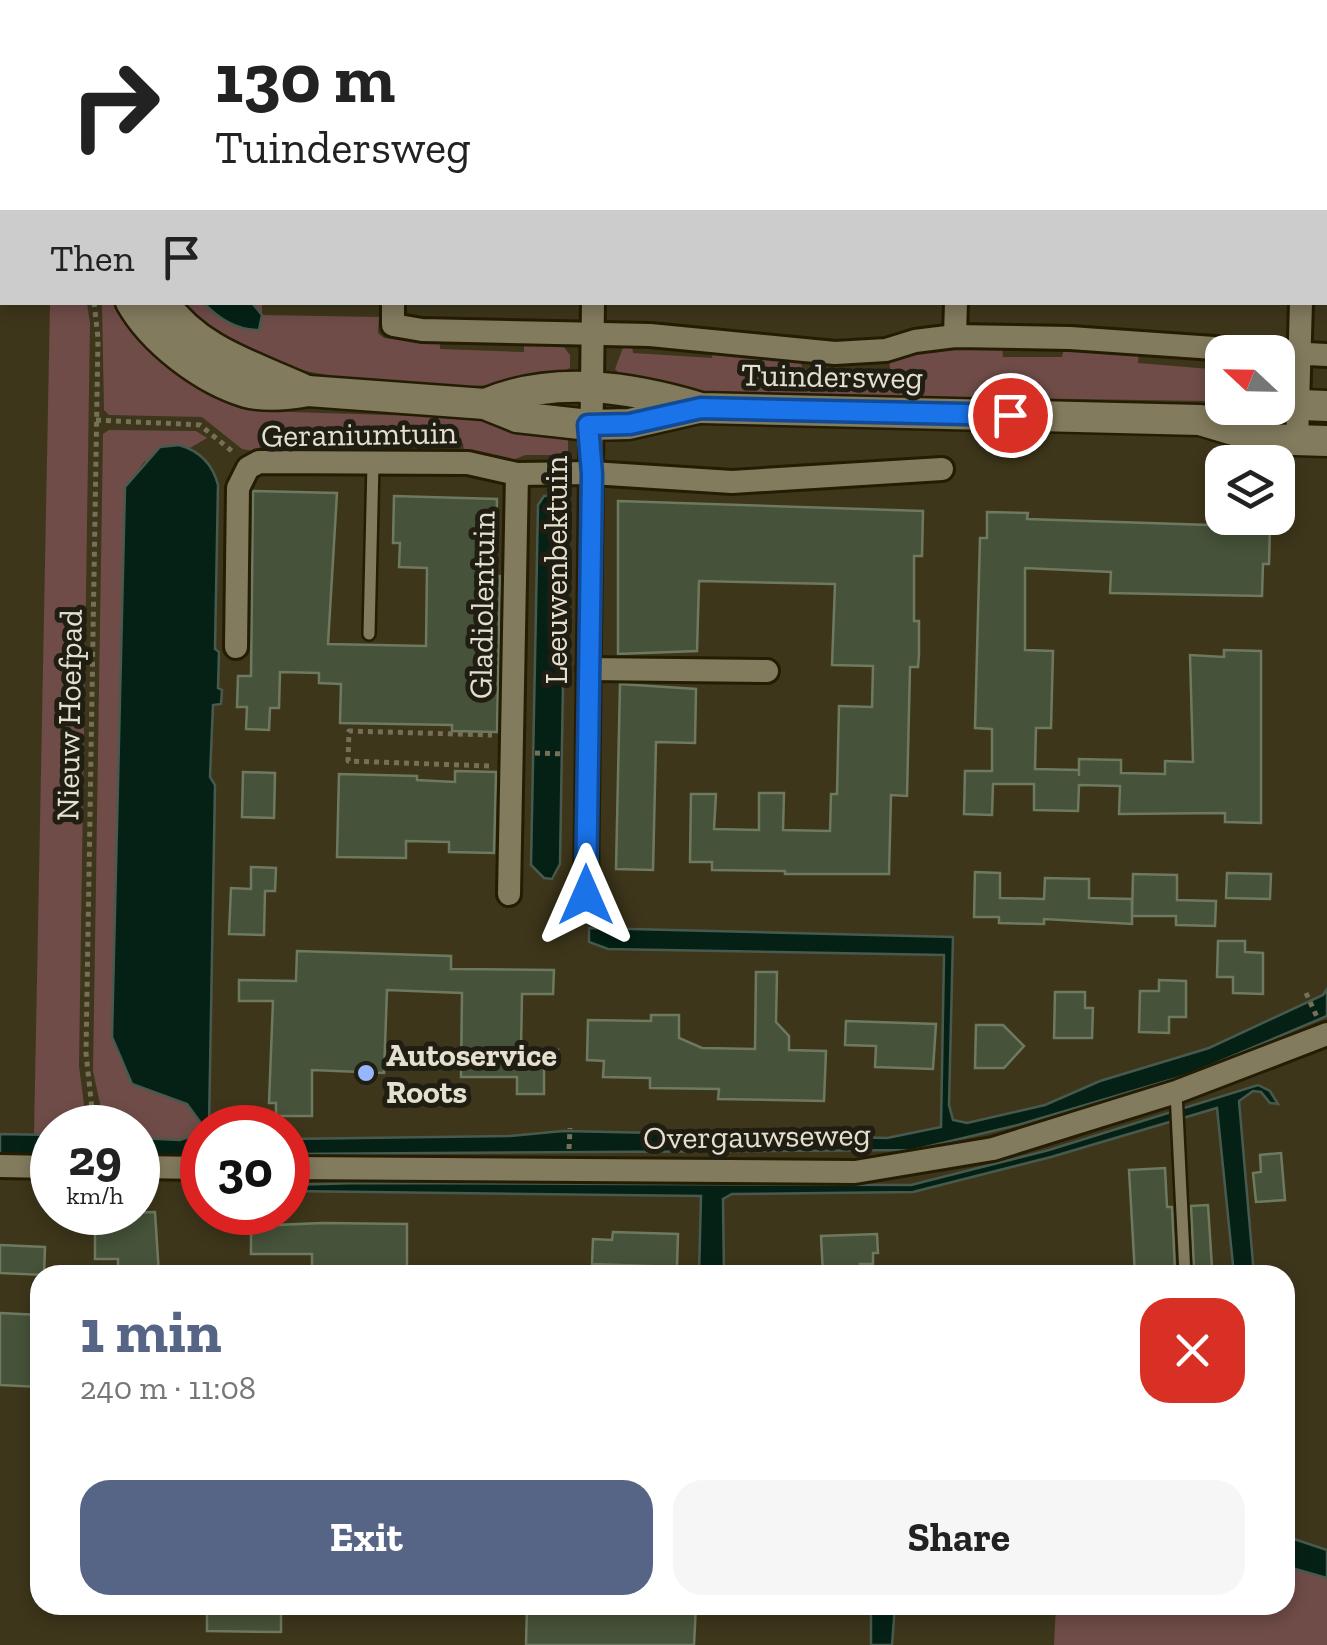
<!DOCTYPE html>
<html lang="en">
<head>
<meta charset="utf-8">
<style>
	body { margin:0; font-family:"Zilla Slab",serif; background:#f6f6f6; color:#222; height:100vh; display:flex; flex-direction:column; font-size:38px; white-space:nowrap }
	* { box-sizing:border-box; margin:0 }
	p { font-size:32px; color:#767676 }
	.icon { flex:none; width:55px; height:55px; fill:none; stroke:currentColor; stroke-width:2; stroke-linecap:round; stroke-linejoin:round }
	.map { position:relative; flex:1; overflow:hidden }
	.drawer { position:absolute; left:30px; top:1265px; width:1265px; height:350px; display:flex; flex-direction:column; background:#fff; border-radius:30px; box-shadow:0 5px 15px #0003 }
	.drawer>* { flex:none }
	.guide { position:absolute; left:0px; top:0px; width:1328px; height:305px; box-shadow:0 5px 15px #0003; background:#fff; color:#222; overflow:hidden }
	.needle { width:65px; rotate:292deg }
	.buttons { position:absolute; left:1205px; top:335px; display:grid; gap:20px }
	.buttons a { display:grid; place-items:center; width:90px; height:90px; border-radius:20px; background:#fff; box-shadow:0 5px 15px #0003; font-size:50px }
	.speed { position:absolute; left:30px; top:1105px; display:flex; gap:20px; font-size:50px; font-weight:700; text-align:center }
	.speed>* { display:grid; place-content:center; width:130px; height:130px; border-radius:50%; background:#fff; box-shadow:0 5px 15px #0003; line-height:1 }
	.speed small { font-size:25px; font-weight:400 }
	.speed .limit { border:15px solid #d22; background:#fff; color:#111 }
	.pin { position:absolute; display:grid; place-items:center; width:85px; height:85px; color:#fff; margin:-42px; border:5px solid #fff; border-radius:50%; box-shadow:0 2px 10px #0007 }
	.me { position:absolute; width:110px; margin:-55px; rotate:0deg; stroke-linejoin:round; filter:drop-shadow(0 0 8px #0008) }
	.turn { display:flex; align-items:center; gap:35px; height:210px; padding:0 50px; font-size:45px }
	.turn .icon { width:130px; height:130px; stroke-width:2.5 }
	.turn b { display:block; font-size:70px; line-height:85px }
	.then { display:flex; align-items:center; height:95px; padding:0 50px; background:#0003; gap:20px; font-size:38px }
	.round { display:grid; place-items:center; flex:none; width:105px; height:105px; border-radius:30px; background:#f6f6f6 }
	.overview { display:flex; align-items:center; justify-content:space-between; height:170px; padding:0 50px }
	h1 { font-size:60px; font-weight:800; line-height:75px; color:#566585 }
	.action { display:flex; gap:20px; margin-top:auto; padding:20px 50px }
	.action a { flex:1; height:115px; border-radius:30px; background:#566585; color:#fff; font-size:40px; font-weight:800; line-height:115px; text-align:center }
	.action a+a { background:#f6f6f6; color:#222 }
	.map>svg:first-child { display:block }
	.green { fill:#6f4c48 }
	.water { fill:#052116; stroke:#485a4e; stroke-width:2.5 }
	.building { fill:#465239; stroke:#6d7a5f; stroke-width:2.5 }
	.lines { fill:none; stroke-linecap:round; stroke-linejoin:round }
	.lane-casing { stroke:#241d03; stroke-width:16 }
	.street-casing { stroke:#241d03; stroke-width:28 }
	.secondary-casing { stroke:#241d03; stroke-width:35 }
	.path { stroke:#767059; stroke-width:5; stroke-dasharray:5 5; stroke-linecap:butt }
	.lane { stroke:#837b5e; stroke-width:11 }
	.street { stroke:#837b5e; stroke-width:22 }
	.secondary { stroke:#837b5e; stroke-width:30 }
	.route-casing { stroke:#114b97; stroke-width:25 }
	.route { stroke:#1a73e8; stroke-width:18 }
	.poi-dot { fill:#96b6fd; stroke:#201d12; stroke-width:4 }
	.labels { text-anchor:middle; stroke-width:10; stroke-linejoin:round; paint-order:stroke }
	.street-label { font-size:32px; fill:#e4e0d0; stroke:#201d12 }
	.poi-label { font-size:32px; font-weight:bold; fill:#e4e0d0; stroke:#201d12; text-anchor:start }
</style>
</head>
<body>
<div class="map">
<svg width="1327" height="1645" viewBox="0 0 1327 1645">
	<rect width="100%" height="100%" fill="#3d361b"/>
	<!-- green -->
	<g class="green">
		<path d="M 262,302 L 262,315 L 379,317 L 378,333 L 384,338 L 440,341 L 440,349 L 524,352 L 524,341 L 560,342 L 570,355 L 570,368 C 499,404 290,382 222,343 C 205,333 190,316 175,303 L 204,303 L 216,315 L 262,315 L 252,303 Z"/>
		<path d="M 50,303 L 87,303 L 90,323 L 79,1066 L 87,1127 L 52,1128 L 52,1135 L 34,1135 Z"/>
		<path d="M 102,303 L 123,303 L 257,406 L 290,412 L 484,418 L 568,438 L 568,455 L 525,455 L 504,464 L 464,452 L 463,443 L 399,442 L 398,450 L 346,454 L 344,445 L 260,443 L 259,452 L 242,449 L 202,417 L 109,415 L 104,410 Z"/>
		<path d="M 632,344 L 633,353 L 712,358 L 713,349 L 801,359 L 802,369 L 890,369 L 889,359 L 932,347 L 1002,347 L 1003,357 L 1062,357 L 1064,348 L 1139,351 L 1138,363 L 1222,370 L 1222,397 L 1205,401 L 699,393 L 622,376 L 615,369 L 624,345 Z"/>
		<path d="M 109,430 L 196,431 L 207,438 L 190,448 L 179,445 L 144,462 L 125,488 L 112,1037 L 132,1084 C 156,1093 205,1100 201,1133 L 180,1140 L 138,1138 L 138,1128 L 105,1127 L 93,1071 L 103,434 Z"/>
		<path d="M 1285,1566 L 1327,1578 L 1327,1645 L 1054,1645 L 1056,1605 L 1285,1605 Z"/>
	</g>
	<!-- water -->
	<g class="water">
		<path d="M 204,303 L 252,303 L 262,315 L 259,330 C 237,330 219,319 204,303 Z"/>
		<path d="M 179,445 C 200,451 213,465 218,485 L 215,649 L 219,652 L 218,688 L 222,690 L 221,704 L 213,705 L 210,777 L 215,785 L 209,1127 L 202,1128 L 202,1155 L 138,1156 L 138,1138 L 180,1140 L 201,1133 L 203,1126 L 187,1104 L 132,1084 L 112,1037 L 125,487 L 160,447 Z"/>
		<path d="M 562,495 L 566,505 L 560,864 L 552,879 L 544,878 L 531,865 L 538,505 L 544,496 Z"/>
		<path d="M 589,928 L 953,937 L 949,1105 L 953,1120 L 967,1123 L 1045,1105 L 1100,1081 L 1209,1048 L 1323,995 L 1327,989 L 1327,1016 L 1190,1074 L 1018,1125 L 913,1150 L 288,1154 L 288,1139 L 510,1136 L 563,1131 L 887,1138 L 941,1127 L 944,955 L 608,949 L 589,942 Z"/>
		<path d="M 1258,1085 L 1270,1091 L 1278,1104 L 1270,1103 L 1261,1092 L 1253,1091 L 1239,1101 L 1254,1275 L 1234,1275 L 1217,1108 L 1051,1157 L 913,1192 L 732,1194 L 723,1199 L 724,1275 L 699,1275 L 701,1196 L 288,1191 L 288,1185 L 358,1183 L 911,1185 L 1049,1150 Z"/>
		<path d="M 0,1134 L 52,1135 L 52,1155 L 0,1155 Z"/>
		<path d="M 1285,1536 L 1327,1550 L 1327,1578 L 1285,1566 Z"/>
		<path d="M 871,1605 L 895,1605 L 892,1645 L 871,1645 Z"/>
	</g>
	<!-- building -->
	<g class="building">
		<path d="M 253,491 L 337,493 L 328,644 L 426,646 L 427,568 L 399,567 L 400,543 L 393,543 L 394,496 L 497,499 L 495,576 L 500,576 L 497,732 L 452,731 L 452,725 L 340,723 L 341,684 L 319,683 L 319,673 L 280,672 L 279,708 L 270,708 L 269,730 L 246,729 L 247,707 L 237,707 L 238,676 L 251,676 Z"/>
		<path d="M 618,501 L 923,511 L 922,556 L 914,556 L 914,621 L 919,621 L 919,654 L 918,667 L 910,667 L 907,796 L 891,795 L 889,874 L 785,874 L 785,871 L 712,870 L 712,862 L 690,862 L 691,794 L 716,794 L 714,829 L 759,830 L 759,793 L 784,793 L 783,830 L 830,831 L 831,794 L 837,794 L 839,706 L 872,707 L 873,666 L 832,665 L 835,584 L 699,581 L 697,651 L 618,654 Z"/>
		<path d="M 987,512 L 1028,513 L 1027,519 L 1270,527 L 1269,564 L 1263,564 L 1262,596 L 1110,593 L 1111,572 L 1025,568 L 1025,650 L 1053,651 L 1051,728 L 1036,728 L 1035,769 L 1079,770 L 1079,776 L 1079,759 L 1121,760 L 1121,773 L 1165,774 L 1165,761 L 1193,762 L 1190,655 L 1224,657 L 1224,650 L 1261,651 L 1261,823 L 1225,822 L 1225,813 L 1119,814 L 1120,786 L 1079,785 L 1078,811 L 1034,810 L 1034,784 L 993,784 L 992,815 L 964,814 L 965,771 L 992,771 L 992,729 L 975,728 L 980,538 L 987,538 Z"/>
		<path d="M 620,684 L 696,689 L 695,743 L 656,742 L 653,870 L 616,869 Z"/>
		<path d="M 455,771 L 496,772 L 494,853 L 449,852 L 449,842 L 406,841 L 406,858 L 337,857 L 339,774 L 417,776 L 417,780 L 455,782 Z"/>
		<path d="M 243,772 L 275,773 L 274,818 L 242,817 Z"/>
		<path d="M 251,867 L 276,868 L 275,891 L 265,891 L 264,935 L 229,934 L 231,888 L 251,889 Z"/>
		<path d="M 975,872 L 1000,873 L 1000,898 L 1044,899 L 1045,878 L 1089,879 L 1089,898 L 1132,899 L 1132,915 L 1133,874 L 1177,875 L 1177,900 L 1216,901 L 1215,926 L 1176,925 L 1176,916 L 1132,916 L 1132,924 L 1044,919 L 1044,924 L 999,923 L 999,917 L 974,917 Z"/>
		<path d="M 1227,873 L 1271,874 L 1270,899 L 1226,898 Z"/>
		<path d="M 1218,941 L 1245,941 L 1245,952 L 1263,953 L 1263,994 L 1233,993 L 1233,977 L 1217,977 Z"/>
		<path d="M 297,951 L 451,956 L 451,969 L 554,970 L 553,994 L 522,994 L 521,1049 L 557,1050 L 544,1063 L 544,1094 L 517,1094 L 517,1077 L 461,1077 L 462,993 L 387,990 L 384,1073 L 312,1070 L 312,1116 L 276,1116 L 276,1103 L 269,1103 L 273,1001 L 239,1001 L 239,980 L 296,981 Z"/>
		<path d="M 756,972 L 777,972 L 776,1022 L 789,1036 L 789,1050 L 826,1051 L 824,1101 L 718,1099 L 719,1089 L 650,1088 L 650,1078 L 603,1077 L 604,1061 L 587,1060 L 588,1020 L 651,1021 L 651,1015 L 679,1015 L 679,1038 L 702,1048 L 755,1049 Z"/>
		<path d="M 1159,980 L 1186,981 L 1186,1017 L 1169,1017 L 1169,1033 L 1139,1032 L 1140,991 L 1159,991 Z"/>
		<path d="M 1055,992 L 1085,992 L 1085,1008 L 1093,1008 L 1092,1038 L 1054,1038 Z"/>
		<path d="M 846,1021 L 936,1024 L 933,1069 L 875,1067 L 876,1046 L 845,1045 Z"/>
		<path d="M 976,1025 L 1003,1025 L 1024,1046 L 1004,1068 L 975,1068 Z"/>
		<path d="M 1281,1153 L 1285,1200 L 1256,1202 L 1253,1173 L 1261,1172 L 1260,1155 Z"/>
		<path d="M 1165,1168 L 1167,1207 L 1172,1207 L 1175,1270 L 1170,1270 L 1170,1275 L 1135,1275 L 1129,1170 Z"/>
		<path d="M 1208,1205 L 1212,1268 L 1194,1269 L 1191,1206 Z"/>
		<path d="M 155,1212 L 159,1275 L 118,1275 L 118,1259 L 95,1259 L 95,1232 L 111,1232 L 111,1213 Z"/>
		<path d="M 323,1223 L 407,1224 L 407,1271 L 323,1272 L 312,1270 L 312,1254 L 251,1254 L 251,1226 Z"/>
		<path d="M 613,1232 L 678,1234 L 677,1267 L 592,1264 L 593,1239 L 612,1240 Z"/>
		<path d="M 877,1234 L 878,1253 L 873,1253 L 873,1264 L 860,1264 L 861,1275 L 823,1275 L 821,1236 Z"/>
		<path d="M 0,1245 L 45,1247 L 44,1275 L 0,1273 Z"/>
		<path d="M 0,1313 L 40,1315 L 40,1387 L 0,1385 Z"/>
		<path d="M 207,1605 L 281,1605 L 281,1632 L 207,1631 Z"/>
		<path d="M 527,1605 L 696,1605 L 694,1645 L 526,1645 Z"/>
	</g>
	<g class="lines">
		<defs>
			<g id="lane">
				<path d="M 369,634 L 373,463"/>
				<path d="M 1176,1092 L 1185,1275"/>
			</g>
			<g id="street">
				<path d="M 599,2 L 599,0"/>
				<path d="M 954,2 L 955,0"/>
				<path d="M 1304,2 L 1304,0"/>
				<path d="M 393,302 L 393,325 L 422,330 L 650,335 L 835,353 L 886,350 L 915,341 L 955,336 L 1070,338 L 1272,352"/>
				<path d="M 955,336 L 956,302"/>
				<path d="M 1286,353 L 1327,355"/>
				<path d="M 1297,442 L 1301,302"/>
				<path d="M 236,647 L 238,488 L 248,468 L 259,462 L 468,463 L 517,474 L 592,473 L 732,482 L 942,469"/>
				<path d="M 588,669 L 767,671"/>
				<path d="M 509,894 L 517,474"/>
				<path d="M 586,895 L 593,302"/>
				<path d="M 0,1166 L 52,1167"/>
				<path d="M 138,1167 L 202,1168"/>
				<path d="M 288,1168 L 855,1172 L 993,1149 L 1176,1092 L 1327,1034"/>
			</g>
			<g id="secondary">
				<path d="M 108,2 L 108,0"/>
				<path d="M 131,302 C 153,341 203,379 246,392 C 266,397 287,395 308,391 L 485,404 L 517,417 L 589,425 L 629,424 L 699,408"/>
				<path d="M 163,302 C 198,352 253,366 305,390"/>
				<path d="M 485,404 C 554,375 631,387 701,408 L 1200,420 L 1264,439 L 1327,441"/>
				<path d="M 1278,404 L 1327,406"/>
			</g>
		</defs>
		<!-- lane casing -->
		<use href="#lane" class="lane-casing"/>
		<!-- street casing -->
		<use href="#street" class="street-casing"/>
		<!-- secondary casing -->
		<use href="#secondary" class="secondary-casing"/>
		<!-- path -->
		<g class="path">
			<path d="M 525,0 L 526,2"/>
			<path d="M 76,2 L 76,0"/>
			<path d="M 459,2 L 465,0"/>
			<path d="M 1325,78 L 1327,78"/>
			<path d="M 1325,144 L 1327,144"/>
			<path d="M 1325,242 L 1327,242"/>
			<path d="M 94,302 L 98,338 L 86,1053 L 94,1128"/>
			<path d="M 96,420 L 200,425 L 233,452"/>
			<path d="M 535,753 L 564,754"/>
			<path d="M 489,766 L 348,761 L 349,731 L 492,735"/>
			<path d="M 1306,993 L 1317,1017"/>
			<path d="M 569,1149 L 570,1128"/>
		</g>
		<!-- lane -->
		<use href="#lane" class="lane"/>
		<!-- street -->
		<use href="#street" class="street"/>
		<!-- secondary -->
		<use href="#secondary" class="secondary"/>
	</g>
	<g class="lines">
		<defs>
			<path id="route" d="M 586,895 L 592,474 L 588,425 L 630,424 L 701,408 L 1010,415"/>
		</defs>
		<!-- route casing -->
		<use href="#route" class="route-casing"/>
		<!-- route -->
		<use href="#route" class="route"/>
	</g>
	<!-- markers -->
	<circle class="poi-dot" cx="366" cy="1073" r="10"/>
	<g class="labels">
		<!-- street labels -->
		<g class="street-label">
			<text transform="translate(832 376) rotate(1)" y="11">Tuindersweg</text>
			<text transform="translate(359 434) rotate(-1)" y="11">Geraniumtuin</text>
			<text transform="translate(556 570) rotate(-90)" y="11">Leeuwenbektuin</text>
			<text transform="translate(482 605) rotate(-89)" y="11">Gladiolentuin</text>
			<text transform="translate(69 715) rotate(-89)" y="11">Nieuw Hoefpad</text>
			<text transform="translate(757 1136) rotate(-1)" y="11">Overgauwseweg</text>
		</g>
		<!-- poi labels -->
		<g class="poi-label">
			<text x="386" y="1066">Autoservice<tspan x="386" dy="37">Roots</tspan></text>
		</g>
	</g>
</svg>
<div class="buttons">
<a><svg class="needle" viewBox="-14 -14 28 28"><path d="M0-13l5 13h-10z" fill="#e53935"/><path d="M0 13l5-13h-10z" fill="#767676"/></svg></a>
<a><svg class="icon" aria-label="layers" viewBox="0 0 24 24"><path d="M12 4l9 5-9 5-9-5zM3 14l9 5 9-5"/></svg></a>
</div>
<div class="speed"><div>29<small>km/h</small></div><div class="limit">30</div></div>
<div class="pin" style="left:1010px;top:415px;background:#d93025"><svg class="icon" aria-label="arrive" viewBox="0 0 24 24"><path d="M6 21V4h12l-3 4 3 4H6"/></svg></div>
<svg class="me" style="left:586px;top:895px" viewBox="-20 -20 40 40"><path d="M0-17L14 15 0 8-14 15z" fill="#1a73e8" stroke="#fff" stroke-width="4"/></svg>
<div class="guide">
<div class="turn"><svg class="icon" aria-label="right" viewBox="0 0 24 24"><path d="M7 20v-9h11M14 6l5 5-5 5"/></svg><div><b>130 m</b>Tuindersweg</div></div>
<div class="then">Then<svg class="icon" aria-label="arrive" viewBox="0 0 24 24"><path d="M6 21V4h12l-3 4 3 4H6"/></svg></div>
</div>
<section class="drawer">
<div class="overview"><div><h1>1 min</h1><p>240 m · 11:08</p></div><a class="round" style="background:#d93025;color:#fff"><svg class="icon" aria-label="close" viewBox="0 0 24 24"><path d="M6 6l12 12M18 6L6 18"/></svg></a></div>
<div class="action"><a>Exit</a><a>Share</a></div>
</section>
</div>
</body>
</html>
